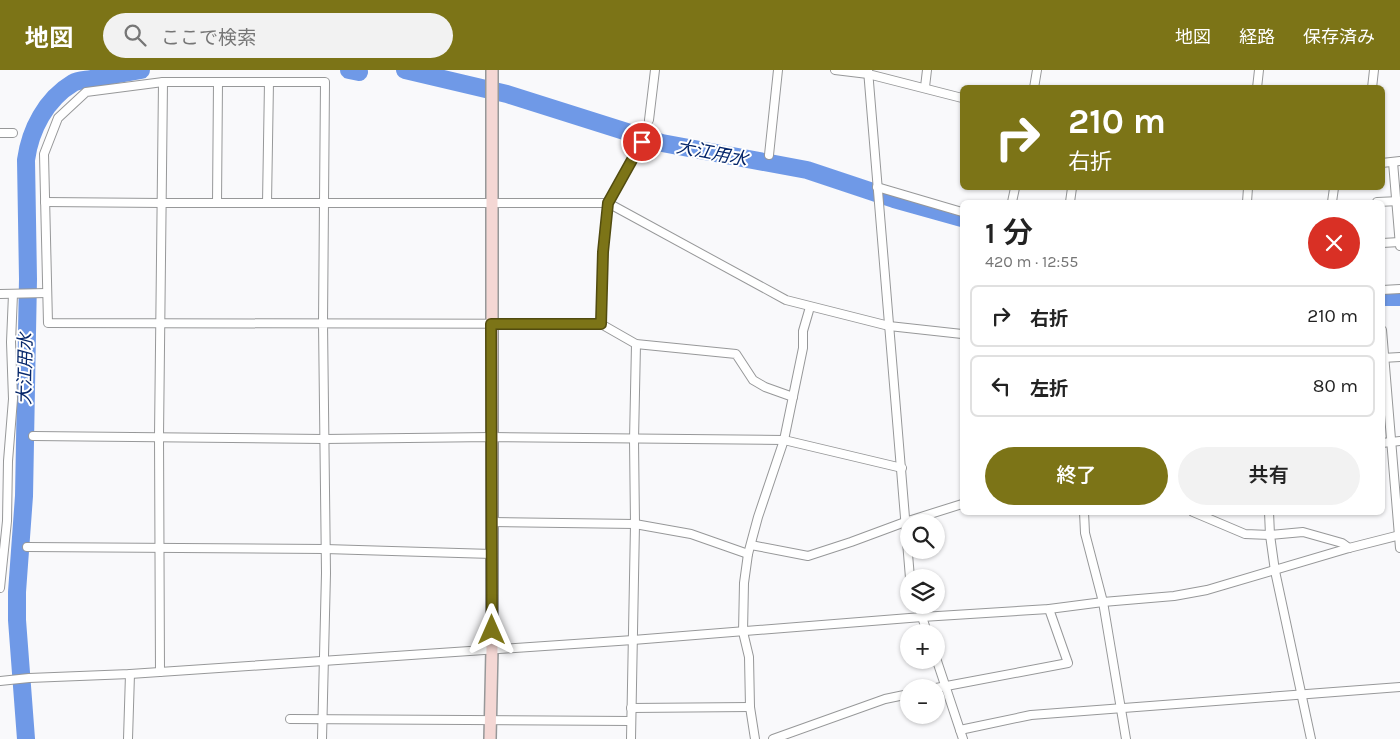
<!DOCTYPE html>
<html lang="ja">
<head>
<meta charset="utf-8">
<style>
	body { margin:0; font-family:Karla,"Noto Sans JP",sans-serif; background:#f2f2f2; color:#222; height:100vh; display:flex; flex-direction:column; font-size:19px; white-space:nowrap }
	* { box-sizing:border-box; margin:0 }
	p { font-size:16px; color:#767676 }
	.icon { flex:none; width:28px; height:28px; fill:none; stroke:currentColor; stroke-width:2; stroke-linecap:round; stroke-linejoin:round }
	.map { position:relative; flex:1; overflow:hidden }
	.sheet { position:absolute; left:960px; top:130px; width:425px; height:315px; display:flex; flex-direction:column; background:#fff; border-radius:8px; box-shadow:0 1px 4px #0004 }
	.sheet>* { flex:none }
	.guide { position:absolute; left:960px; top:15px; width:425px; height:105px; border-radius:8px; box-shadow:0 1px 4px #0004; background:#7c7417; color:#fff; overflow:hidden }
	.controls { position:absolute; left:900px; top:444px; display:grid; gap:10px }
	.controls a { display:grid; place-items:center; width:45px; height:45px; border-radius:50%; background:#fff; box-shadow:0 1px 4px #0004; font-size:25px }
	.pin { position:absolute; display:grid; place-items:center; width:42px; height:42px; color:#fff; margin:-21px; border:2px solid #fff; border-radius:50%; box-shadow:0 1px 5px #0007 }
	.me { position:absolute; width:55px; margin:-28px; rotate:0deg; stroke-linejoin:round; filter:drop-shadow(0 0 4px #0008) }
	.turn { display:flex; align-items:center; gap:18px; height:105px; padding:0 25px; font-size:22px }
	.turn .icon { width:65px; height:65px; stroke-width:2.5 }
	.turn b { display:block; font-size:35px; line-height:42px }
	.round { display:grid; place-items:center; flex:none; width:52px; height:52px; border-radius:26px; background:#f2f2f2 }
	.overview { display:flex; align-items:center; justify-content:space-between; height:85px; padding:0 25px }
	h1 { font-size:30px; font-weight:600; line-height:38px }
	.action { display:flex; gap:10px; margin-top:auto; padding:10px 25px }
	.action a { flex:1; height:58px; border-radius:30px; background:#7c7417; color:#fff; font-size:20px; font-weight:600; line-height:58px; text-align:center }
	.action a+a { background:#f2f2f2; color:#222 }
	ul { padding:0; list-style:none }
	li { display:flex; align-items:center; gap:15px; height:62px; margin:0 10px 8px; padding:0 15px; border:2px solid #e0e0e0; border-radius:8px }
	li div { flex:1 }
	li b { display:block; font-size:19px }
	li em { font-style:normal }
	header { display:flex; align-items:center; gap:30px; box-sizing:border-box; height:70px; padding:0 25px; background:#7c7417; color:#fff }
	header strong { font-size:24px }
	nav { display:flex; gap:28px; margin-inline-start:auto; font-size:18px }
	.search { width:350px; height:45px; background:#f2f2f2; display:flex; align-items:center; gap:12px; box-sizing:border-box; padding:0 18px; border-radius:28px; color:#767676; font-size:19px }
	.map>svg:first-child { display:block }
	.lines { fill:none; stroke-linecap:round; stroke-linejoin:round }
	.river { stroke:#6f99e7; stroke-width:18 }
	.street-casing { stroke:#979899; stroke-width:10 }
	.secondary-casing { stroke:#979899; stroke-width:14 }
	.street { stroke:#fff; stroke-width:8 }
	.secondary { stroke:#f4d7d4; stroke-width:11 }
	.route-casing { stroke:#514b0f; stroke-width:12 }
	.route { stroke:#7c7417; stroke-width:9 }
	.labels { text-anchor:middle; stroke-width:4; stroke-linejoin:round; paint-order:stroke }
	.water-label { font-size:18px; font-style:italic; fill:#06276b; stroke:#fff }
</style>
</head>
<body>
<header>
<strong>地図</strong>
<div class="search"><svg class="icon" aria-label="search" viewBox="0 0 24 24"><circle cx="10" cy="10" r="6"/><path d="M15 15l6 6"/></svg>ここで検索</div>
<nav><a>地図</a><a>経路</a><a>保存済み</a></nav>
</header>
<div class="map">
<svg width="1400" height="669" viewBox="0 0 1400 669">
	<rect width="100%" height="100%" fill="#f9f9fb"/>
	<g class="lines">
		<!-- river -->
		<g class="river">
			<path d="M 349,0 L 359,2"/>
			<path d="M 405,0 L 507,24 L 662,73 L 807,100 L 894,129 L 962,148"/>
			<path d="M 1382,227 L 1400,227"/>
			<path d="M 26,669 L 17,550 L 17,522 L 24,426 L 28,209 L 26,90 C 30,60 46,29 73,13 C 78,10 86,10 91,9 C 108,6 124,3 141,0"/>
		</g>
		<defs>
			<g id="street">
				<path d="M 835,0 L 868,4 L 962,28"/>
				<path d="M 868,0 L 910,508"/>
				<path d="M 925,17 L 927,0"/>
				<path d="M 1034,18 L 1037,0"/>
				<path d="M 1257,18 L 1259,0"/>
				<path d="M 1372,18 L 1374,0"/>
				<path d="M 649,50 L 655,0"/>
				<path d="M 0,63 L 13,63"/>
				<path d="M 769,85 L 778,0"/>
				<path d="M 1393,92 L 1400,176"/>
				<path d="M 1382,93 L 1400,91"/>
				<path d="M 877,117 L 962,142"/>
				<path d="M 45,132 L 162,133 L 608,133 L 786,230 L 889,256 L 962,264"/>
				<path d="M 1012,132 L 1015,118"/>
				<path d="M 1070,132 L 1072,118"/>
				<path d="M 1247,132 L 1248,118"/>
				<path d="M 1332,132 L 1334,118"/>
				<path d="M 1377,132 L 1400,131"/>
				<path d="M 217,133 L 218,12"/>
				<path d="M 267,133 L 269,12"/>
				<path d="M 1382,173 L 1400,172"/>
				<path d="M 1382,220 L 1400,219"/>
				<path d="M 0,224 L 47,223"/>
				<path d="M 601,254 L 603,182 L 608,133 L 642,72"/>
				<path d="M 1382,260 L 1400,478"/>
				<path d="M 1382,288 L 1400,287"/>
				<path d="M 33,366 L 324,369 L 492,367 L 784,370 L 902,398"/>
				<path d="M 1382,373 L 1400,371"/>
				<path d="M 1084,442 L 1085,463 L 1103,532 L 1126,669"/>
				<path d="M 1193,442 L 1245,464 L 1270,465 L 1303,462 L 1342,473 L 1349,478"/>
				<path d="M 1269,442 L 1270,465 L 1275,501 L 1311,669"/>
				<path d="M 492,452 L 635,454 L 691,464 L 748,484"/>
				<path d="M 751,475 L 808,486 L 851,472 L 905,452 L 962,434"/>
				<path d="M 27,477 L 325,479 L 492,484"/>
				<path d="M 0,518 L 7,451 L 8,391 L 13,329 L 11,272 L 13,224"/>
				<path d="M 918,535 L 927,562"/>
				<path d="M 936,588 L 963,669"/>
				<path d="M 160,602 L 159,366 L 163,12"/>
				<path d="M 0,611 L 29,608 L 130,604 L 633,570 L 922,547 L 1049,539 L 1103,532 L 1174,526 L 1207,520 L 1349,478 L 1400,465"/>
				<path d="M 936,618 L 1068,593 L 1049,539"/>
				<path d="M 631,638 L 750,637"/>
				<path d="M 290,649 L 631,651"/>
				<path d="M 960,660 L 1031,645 L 1400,617"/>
				<path d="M 128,669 L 130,604"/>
				<path d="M 322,669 L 326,503 L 323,253 L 325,12 L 163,12 L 86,22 L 58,48 L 44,84 L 48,253 L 601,254 L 636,274 L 736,284 L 753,310 L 765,317 L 793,327"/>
				<path d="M 631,669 L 635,454 L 634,370 L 636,274"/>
				<path d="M 755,669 L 750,637 L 749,587 L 743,562 L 744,513 L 748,484 L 758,447 L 784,370 L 803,278 L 803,261 L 810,237"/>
				<path d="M 773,669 L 885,629 L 909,624"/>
			</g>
			<path id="secondary" d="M 490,669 L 492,579 L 492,0"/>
		</defs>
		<!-- street casing -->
		<use href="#street" class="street-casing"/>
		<!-- secondary casing -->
		<use href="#secondary" class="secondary-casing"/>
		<!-- street -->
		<use href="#street" class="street"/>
		<!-- secondary -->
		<use href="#secondary" class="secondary"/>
	</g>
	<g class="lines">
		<defs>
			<path id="route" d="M 492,560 L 491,254 L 601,254 L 603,182 L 608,133 L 642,72"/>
		</defs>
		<!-- route casing -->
		<use href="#route" class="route-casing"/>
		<!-- route -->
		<use href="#route" class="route"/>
	</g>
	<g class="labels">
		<!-- water labels -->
		<g class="water-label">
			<text transform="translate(712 83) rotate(11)" y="6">大江用水</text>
			<text transform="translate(25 299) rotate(-89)" y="6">大江用水</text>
		</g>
	</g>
</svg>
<div class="controls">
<a><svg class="icon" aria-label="search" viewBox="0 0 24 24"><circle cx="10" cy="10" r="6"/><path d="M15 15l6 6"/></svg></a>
<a><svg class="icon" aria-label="layers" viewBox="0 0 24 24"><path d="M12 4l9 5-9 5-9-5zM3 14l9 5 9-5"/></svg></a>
<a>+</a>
<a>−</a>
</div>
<div class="pin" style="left:642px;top:72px;background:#d93025"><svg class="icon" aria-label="arrive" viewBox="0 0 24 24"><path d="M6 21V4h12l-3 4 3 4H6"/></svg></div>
<svg class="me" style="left:492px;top:560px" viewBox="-20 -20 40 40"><path d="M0-17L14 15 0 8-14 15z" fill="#7c7417" stroke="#fff" stroke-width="4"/></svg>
<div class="guide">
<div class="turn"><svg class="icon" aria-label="right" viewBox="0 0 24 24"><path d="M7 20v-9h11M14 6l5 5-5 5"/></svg><div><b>210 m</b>右折</div></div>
</div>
<section class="sheet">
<div class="overview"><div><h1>1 分</h1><p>420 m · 12:55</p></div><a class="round" style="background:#d93025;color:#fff"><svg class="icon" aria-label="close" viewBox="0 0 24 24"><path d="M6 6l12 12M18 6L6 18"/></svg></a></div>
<ul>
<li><svg class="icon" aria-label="right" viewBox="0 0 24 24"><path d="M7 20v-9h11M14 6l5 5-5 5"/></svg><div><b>右折</b></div><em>210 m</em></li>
<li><svg class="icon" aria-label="left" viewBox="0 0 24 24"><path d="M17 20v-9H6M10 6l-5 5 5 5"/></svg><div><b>左折</b></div><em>80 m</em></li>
</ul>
<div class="action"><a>終了</a><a>共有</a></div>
</section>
</div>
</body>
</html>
